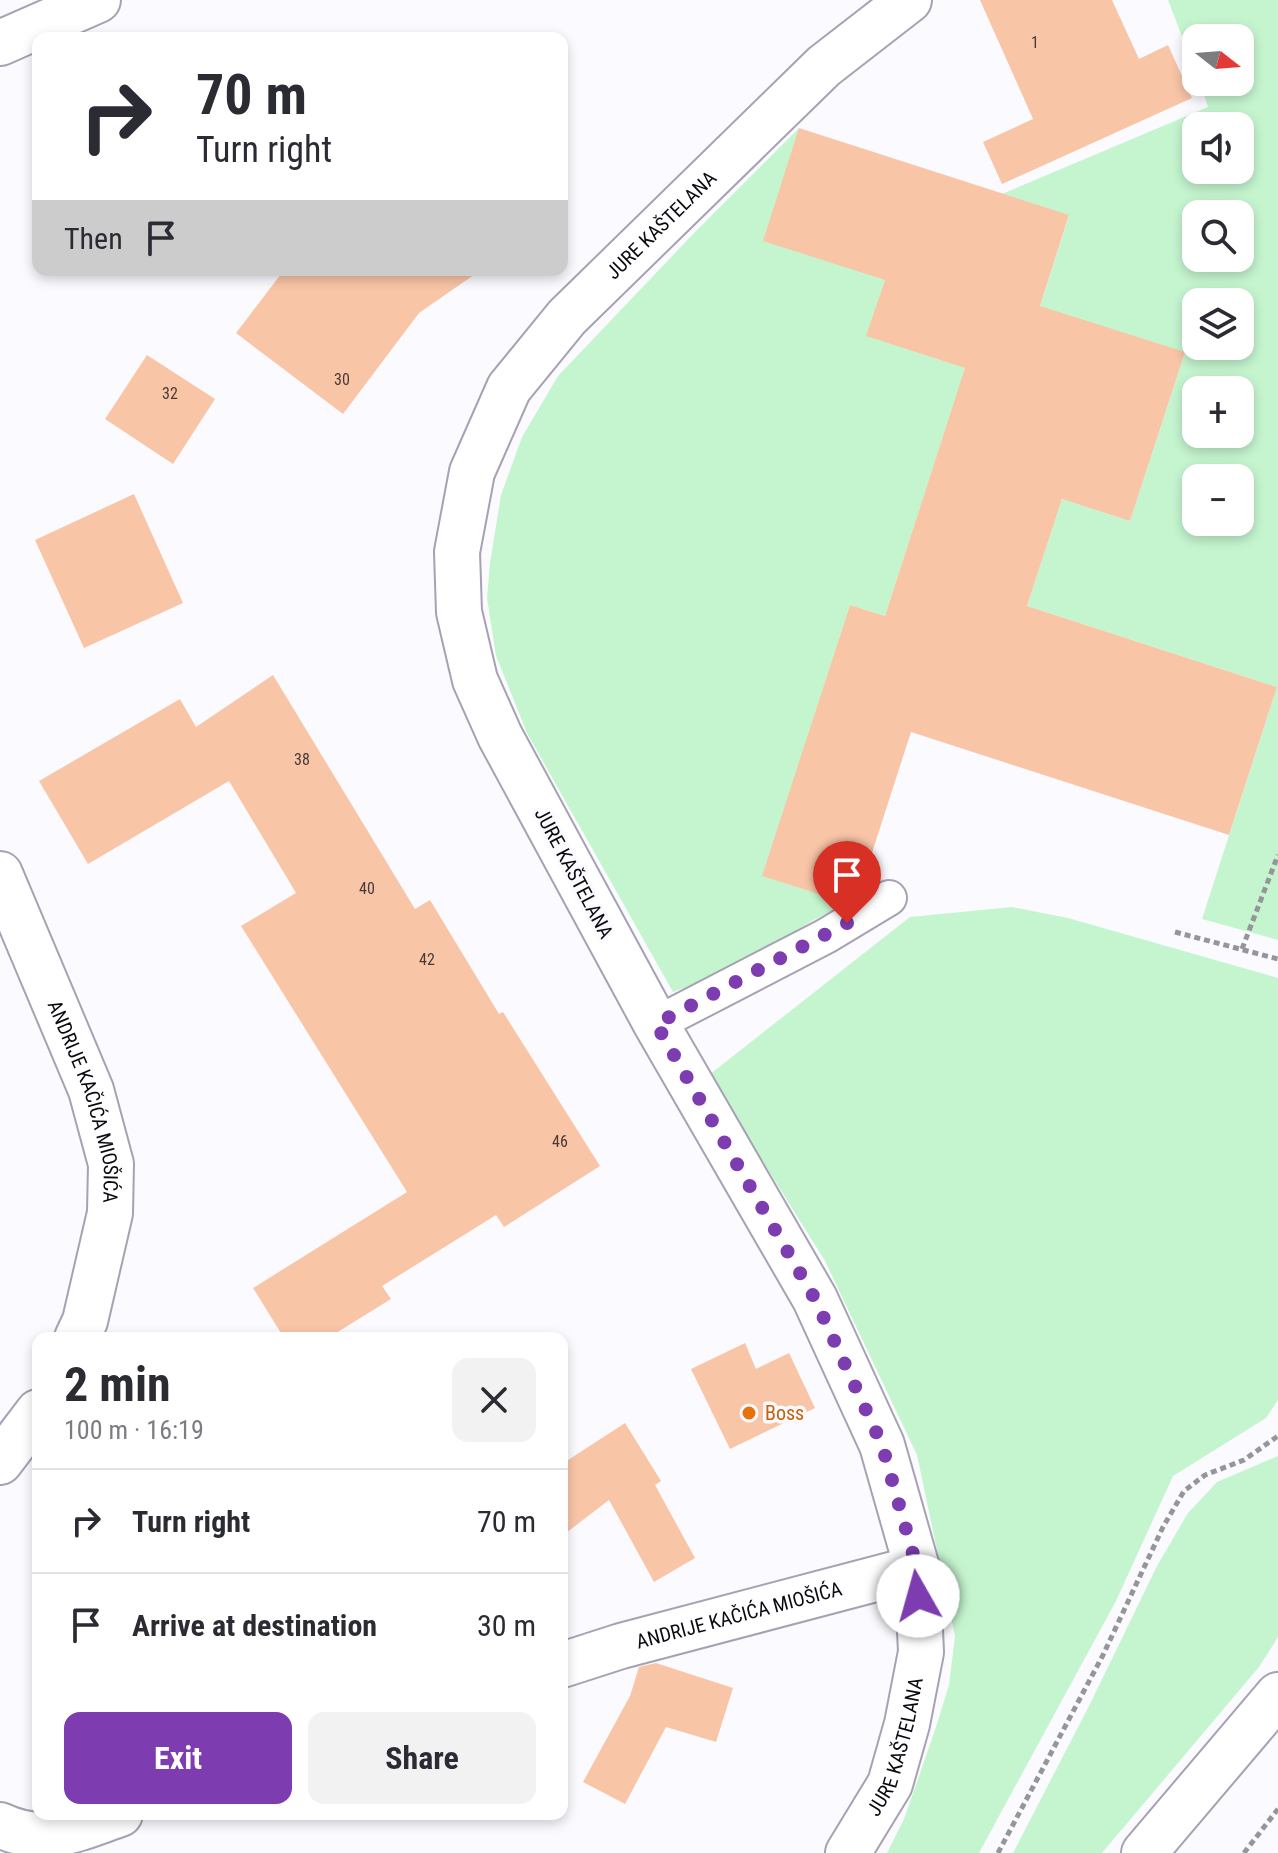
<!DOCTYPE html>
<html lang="en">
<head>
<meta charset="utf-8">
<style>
	body { margin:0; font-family:"Roboto Condensed",sans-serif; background:#f2f2f3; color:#2b2b33; height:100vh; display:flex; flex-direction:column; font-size:30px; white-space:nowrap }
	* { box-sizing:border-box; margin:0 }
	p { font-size:26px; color:#7c7c81 }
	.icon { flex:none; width:44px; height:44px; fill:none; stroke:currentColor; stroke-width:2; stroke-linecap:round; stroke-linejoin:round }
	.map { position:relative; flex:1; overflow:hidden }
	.details { position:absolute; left:32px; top:1332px; width:536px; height:488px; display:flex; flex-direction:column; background:#fff; border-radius:16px; box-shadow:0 4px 12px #0003 }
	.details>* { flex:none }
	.hud { position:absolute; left:32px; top:32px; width:536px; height:244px; border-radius:16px; box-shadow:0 4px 12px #0003; background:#fff; color:#2b2b33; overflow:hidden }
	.needle { width:52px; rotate:107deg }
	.controls { position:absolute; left:1182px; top:24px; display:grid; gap:16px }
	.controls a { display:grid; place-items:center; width:72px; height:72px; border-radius:16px; background:#fff; box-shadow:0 4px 12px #0003; font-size:40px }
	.pin { position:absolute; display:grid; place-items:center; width:68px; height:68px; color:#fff; margin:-82px -34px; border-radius:50% 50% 50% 0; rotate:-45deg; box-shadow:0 0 8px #0007 }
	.pin .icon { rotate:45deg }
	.me { position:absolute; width:88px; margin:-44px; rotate:353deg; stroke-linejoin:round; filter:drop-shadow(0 0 6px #0008) }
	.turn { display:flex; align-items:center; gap:28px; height:168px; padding:0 32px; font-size:36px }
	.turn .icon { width:104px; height:104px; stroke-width:2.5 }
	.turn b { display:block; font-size:56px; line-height:68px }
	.then { display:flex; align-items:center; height:76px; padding:0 32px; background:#0003; gap:16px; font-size:30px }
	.round { display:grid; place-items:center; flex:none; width:84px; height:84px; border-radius:16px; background:#f2f2f3 }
	.summary { display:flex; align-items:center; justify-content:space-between; height:136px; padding:0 32px }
	h1 { font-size:48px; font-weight:700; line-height:60px }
	.action { display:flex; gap:16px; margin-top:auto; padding:16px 32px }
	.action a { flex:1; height:92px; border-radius:16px; background:#7d3db1; color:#fff; font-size:32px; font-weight:700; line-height:92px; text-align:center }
	.action a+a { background:#f2f2f3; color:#2b2b33 }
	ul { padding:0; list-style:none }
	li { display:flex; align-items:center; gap:24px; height:104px; padding:0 32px; border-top:2px solid #e1e1e2 }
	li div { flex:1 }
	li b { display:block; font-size:30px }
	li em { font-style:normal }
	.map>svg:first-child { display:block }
	.green { fill:#c5f5cf; fill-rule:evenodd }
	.building { fill:#f9c5a7 }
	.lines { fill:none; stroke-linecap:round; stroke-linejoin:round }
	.service-casing { stroke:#a7a1b4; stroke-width:38 }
	.minor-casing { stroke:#a7a1b4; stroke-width:48 }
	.secondary-casing { stroke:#a7a1b4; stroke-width:48 }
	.path { stroke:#96959a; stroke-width:5; stroke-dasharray:6 4; stroke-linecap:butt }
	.service { stroke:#fff; stroke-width:34 }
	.minor { stroke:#fff; stroke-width:44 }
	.secondary { stroke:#fff; stroke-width:44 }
	.route { stroke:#7d3db1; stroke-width:14; stroke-dasharray:0 25.2 }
	.food-dot { fill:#e8710a; stroke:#fbfafe; stroke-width:3 }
	.labels { text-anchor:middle; stroke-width:7; stroke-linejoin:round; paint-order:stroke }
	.number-label { font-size:16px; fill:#473936 }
	.street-label { font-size:20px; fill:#0c0a11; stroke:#fbfafe }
	.food-label { font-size:20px; fill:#c56008; stroke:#fbfafe; text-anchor:start }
</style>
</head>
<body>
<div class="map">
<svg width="1278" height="1853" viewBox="0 0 1278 1853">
	<rect width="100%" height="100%" fill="#fbfafe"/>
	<!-- green -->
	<g class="green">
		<path d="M 1168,0 L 1278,0 L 1278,940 L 1202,919 L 1277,687 L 1027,606 L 1062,499 L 1130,521 L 1185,352 L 1035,322 L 1069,216 L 1002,194 L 1208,107 L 1200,82 L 1240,82 L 1240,38 L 1196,38 L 1196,73 ZM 1196,126 L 1240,126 L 1240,170 L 1196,170 ZM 1196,214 L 1240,214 L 1240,258 L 1196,258 ZM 1196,302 L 1240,302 L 1240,346 L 1196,346 ZM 1196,390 L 1240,390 L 1240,434 L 1196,434 ZM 1196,478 L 1240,478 L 1240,522 L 1196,522 Z"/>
		<path d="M 799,128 L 885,280 L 867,336 L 975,371 L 955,400 L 885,616 L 850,605 L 763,876 L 847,903 L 810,922 L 739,968 L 673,992 L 527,733 L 496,656 L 487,598 L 490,563 L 501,495 L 522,437 L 558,376 L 696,231 Z"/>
		<path d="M 1012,907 L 1068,918 L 1278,978 L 1278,1400 L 1266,1418 L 1173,1476 L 1116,1601 L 979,1853 L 887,1853 L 904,1819 L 936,1727 L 949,1685 L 955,1636 L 917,1455 L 825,1261 L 709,1075 L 910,917 Z"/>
		<path d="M 1278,1456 L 1278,1637 L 1259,1667 L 1102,1853 L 1013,1853 L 1089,1706 L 1157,1566 L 1188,1513 L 1217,1482 Z"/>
	</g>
	<!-- building -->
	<g class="building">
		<path d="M 980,0 L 1112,0 L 1139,59 L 1168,45 L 1192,98 L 1002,184 L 983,142 L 1033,119 Z"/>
		<path d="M 799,128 L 1069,215 L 1040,306 L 1185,352 L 1130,521 L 1062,499 L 1027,606 L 1277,687 L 1229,835 L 911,732 L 859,893 L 844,902 L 762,876 L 850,605 L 885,616 L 965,368 L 866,336 L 885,280 L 763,241 Z"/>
		<path d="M 284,270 L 481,270 L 419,313 L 343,414 L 236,333 Z"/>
		<path d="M 147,355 L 215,399 L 173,464 L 105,419 Z"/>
		<path d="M 134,494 L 183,603 L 84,648 L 35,540 Z"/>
		<path d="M 273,675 L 415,909 L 430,900 L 499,1014 L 503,1012 L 600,1166 L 504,1227 L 496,1215 L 382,1286 L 391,1299 L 328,1338 L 284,1338 L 253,1288 L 407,1192 L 241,926 L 296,893 L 229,781 L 88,864 L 39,781 L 180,699 L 196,727 Z"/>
		<path d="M 745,1343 L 756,1369 L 789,1353 L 815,1408 L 730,1449 L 691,1369 Z"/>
		<path d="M 625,1423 L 661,1481 L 655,1485 L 695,1558 L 654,1582 L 609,1500 L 562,1536 L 562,1464 Z"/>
		<path d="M 656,1663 L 733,1688 L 716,1742 L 666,1727 L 625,1804 L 583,1782 L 630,1696 L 639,1667 Z"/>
	</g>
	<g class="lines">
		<defs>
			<path id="service" d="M 656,1024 L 826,936 L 889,898"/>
			<g id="minor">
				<path d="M 0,43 L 98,0"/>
				<path id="s1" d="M 0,874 L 91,1090 L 111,1164 L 110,1213 L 85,1321 L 77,1338"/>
				<path d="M 0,1462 L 38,1412"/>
				<path id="s2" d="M 562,1665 L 621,1646 L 917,1568"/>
				<path d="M 0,1825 C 44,1846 77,1829 120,1814"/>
				<path id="s3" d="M 848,1853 L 890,1784 L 907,1724 L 921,1652 L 917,1568 L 882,1445 L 815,1299 L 656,1024 L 500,736 L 475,680 L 459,612 L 457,552 L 472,472 L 509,388 L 567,317 L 824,66 L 909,0"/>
			</g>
			<path id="secondary" d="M 1144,1853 L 1278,1695"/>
		</defs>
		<!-- service casing -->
		<use href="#service" class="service-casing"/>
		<!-- minor casing -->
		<use href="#minor" class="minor-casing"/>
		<!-- secondary casing -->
		<use href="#secondary" class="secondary-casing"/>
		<!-- path -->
		<g class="path">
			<path d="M 1175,932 L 1278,959"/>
			<path d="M 1242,949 L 1278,855"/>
			<path d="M 998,1853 L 1103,1655 L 1163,1527 L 1184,1491 L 1205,1475 L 1244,1460 L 1278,1436"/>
			<path d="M 1244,1853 L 1278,1809"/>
		</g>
		<!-- service -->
		<use href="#service" class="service"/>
		<!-- minor -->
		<use href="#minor" class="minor"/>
		<!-- secondary -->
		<use href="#secondary" class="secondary"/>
	</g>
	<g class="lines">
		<!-- route -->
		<path class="route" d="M 847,923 L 656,1024 L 815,1299 L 882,1445 L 917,1568 L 918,1596"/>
	</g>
	<!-- markers -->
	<circle class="food-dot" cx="749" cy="1413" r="8"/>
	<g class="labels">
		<!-- number labels -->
		<g class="number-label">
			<text x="1035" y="48">1</text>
			<text x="342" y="385">30</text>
			<text x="170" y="399">32</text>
			<text x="302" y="765">38</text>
			<text x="367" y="894">40</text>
			<text x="427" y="965">42</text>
			<text x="560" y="1147">46</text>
		</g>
		<!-- street labels -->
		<g class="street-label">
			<text dy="7" stroke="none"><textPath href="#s3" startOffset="1822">JURE KAŠTELANA</textPath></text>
			<text transform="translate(574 873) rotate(62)" y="7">JURE KAŠTELANA</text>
			<text dy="7" stroke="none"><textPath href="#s1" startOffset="244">ANDRIJE KAČIĆA MIOŠIĆA</textPath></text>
			<text dy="7" stroke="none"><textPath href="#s2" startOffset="184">ANDRIJE KAČIĆA MIOŠIĆA</textPath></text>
			<text dy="7" stroke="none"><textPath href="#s3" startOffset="118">JURE KAŠTELANA</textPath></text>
		</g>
		<!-- food labels -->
		<g class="food-label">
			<text x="765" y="1420">Boss</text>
		</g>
	</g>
</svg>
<div class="controls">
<a><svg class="needle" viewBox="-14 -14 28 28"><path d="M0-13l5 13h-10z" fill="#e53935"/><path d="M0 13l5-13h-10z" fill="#7c7c81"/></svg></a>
<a><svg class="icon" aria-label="sound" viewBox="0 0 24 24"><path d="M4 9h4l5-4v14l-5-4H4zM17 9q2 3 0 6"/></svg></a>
<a><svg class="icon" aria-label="search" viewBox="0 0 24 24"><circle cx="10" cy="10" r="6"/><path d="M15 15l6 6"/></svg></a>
<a><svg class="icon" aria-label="layers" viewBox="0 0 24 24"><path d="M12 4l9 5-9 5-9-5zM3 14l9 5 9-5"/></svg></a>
<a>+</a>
<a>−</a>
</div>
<div class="pin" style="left:847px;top:923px;background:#d93025"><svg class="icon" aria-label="arrive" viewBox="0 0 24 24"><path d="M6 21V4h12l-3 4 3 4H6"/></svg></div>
<svg class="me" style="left:918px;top:1596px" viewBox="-20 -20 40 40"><circle r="19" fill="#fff"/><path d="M0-13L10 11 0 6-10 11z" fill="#7d3db1"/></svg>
<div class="hud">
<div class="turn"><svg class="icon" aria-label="right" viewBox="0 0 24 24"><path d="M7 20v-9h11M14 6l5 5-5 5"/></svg><div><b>70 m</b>Turn right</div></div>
<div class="then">Then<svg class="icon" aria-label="arrive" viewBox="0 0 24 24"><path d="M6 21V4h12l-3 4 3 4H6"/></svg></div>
</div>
<section class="details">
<div class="summary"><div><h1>2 min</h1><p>100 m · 16:19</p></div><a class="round"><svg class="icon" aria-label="close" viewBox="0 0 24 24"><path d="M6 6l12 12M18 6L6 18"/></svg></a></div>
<ul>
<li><svg class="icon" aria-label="right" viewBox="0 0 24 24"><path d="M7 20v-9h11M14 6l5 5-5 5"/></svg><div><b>Turn right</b></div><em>70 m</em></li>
<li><svg class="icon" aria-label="arrive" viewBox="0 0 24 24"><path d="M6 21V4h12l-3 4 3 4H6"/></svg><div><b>Arrive at destination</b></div><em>30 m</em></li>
</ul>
<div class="action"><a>Exit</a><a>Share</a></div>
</section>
</div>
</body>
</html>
